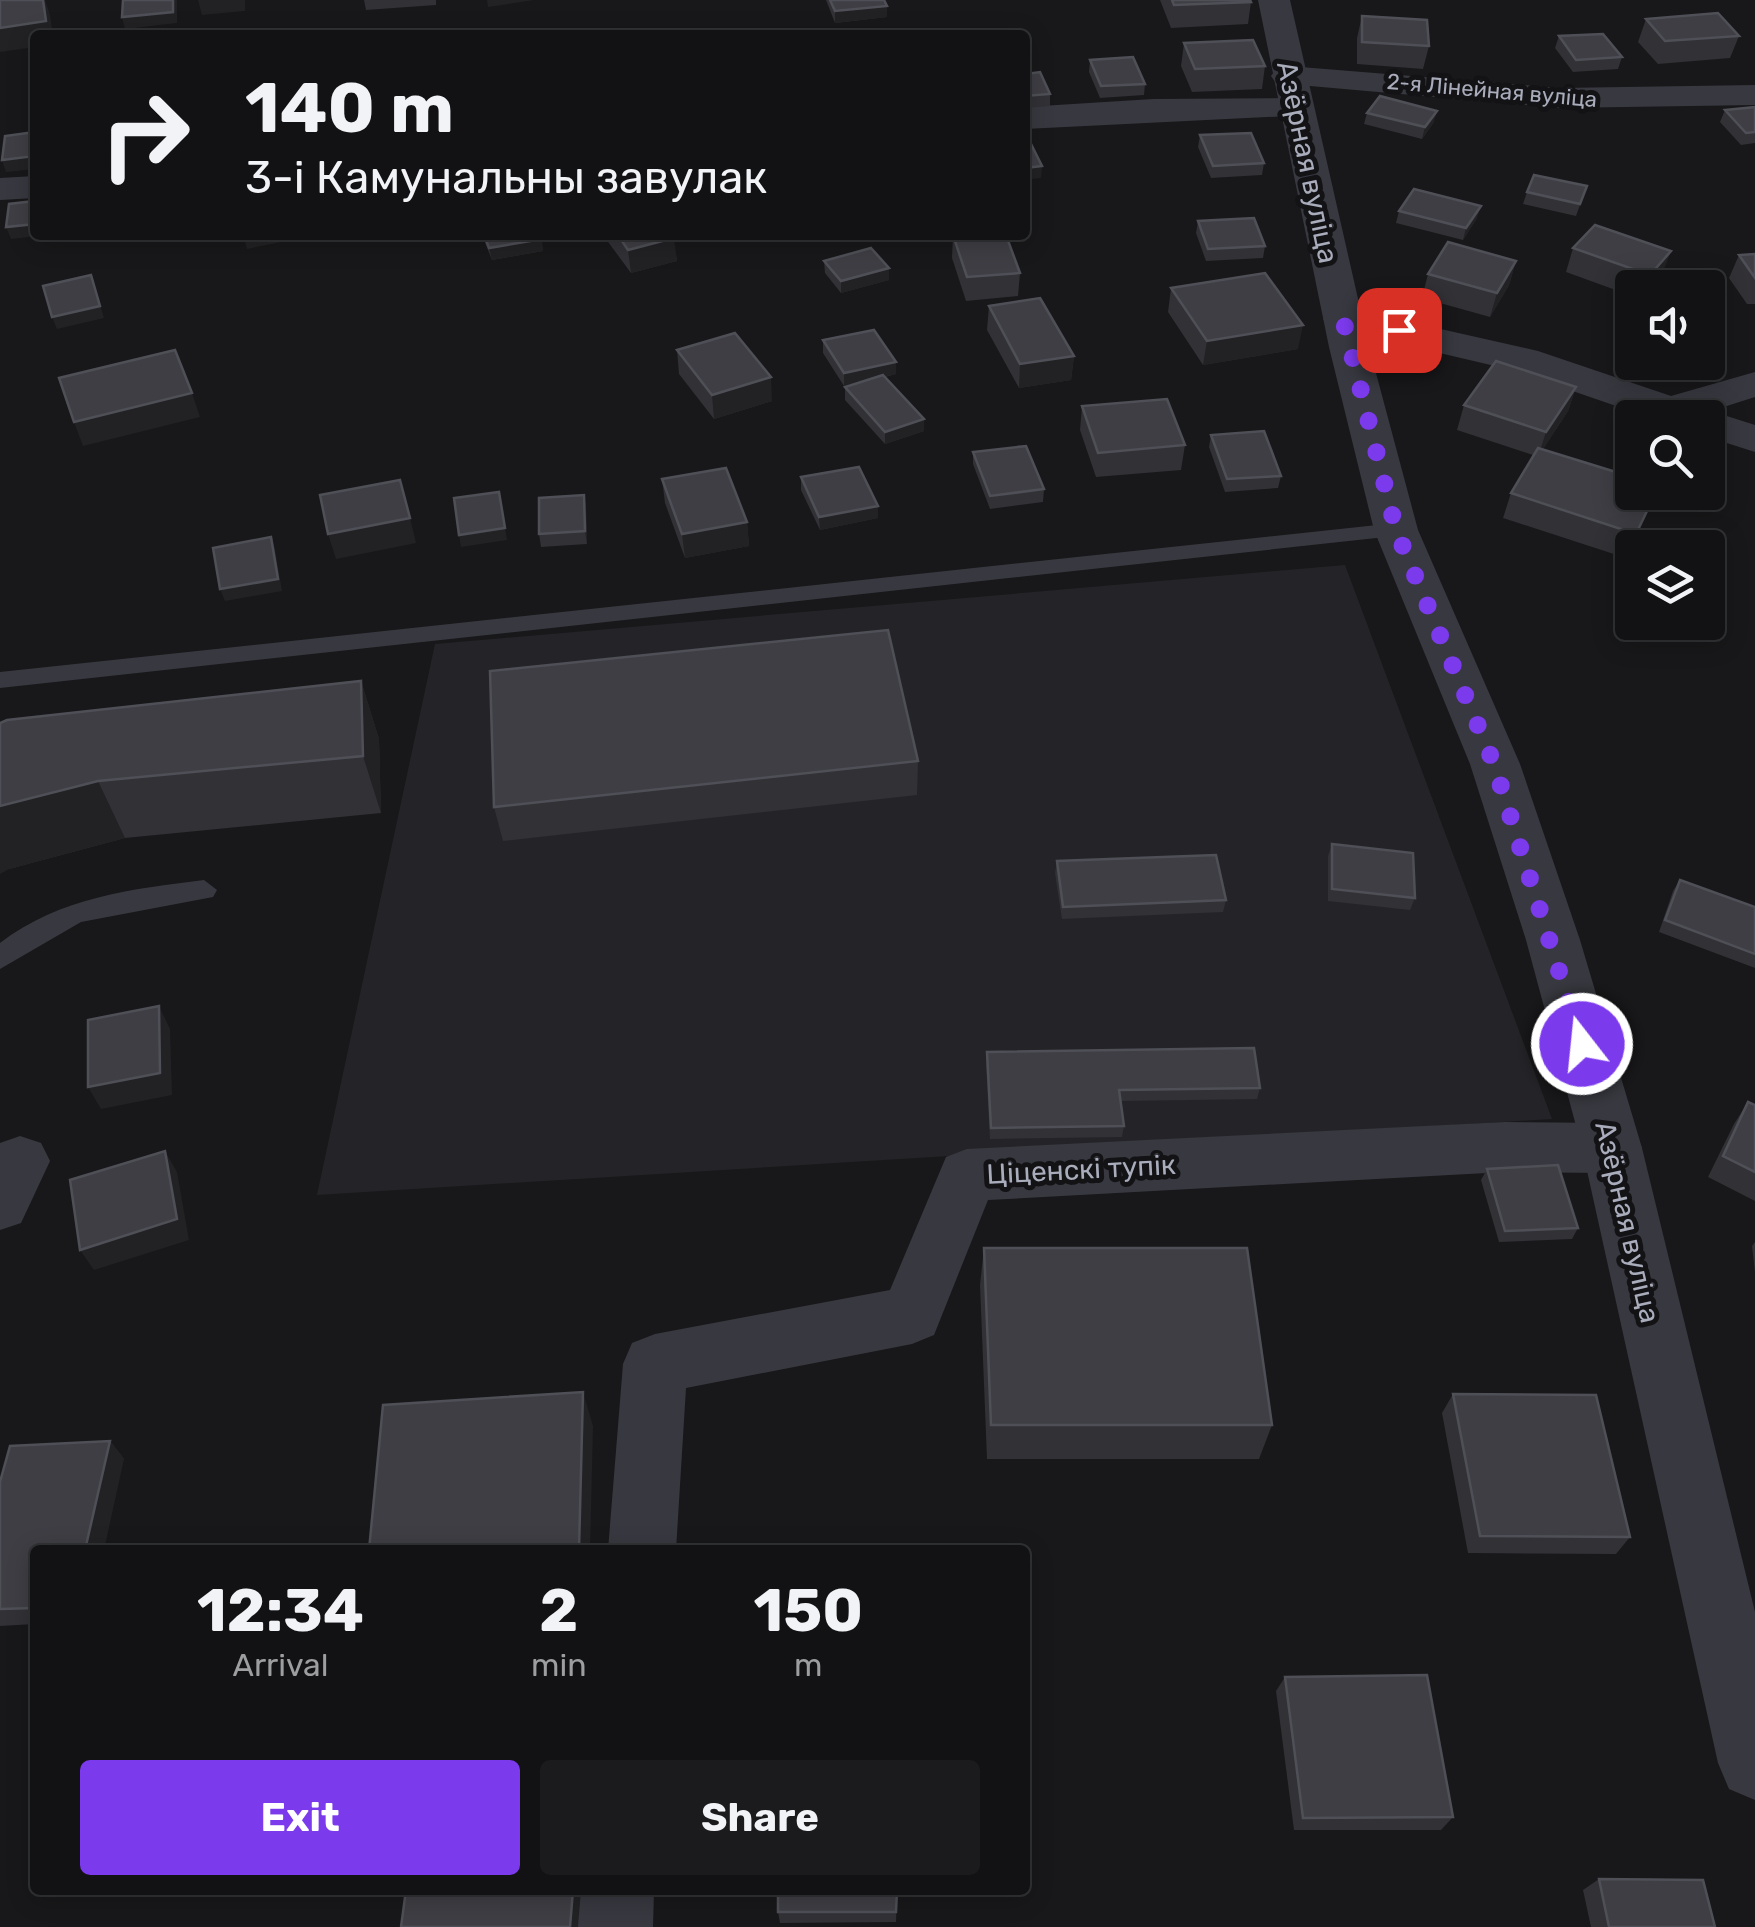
<!DOCTYPE html>
<html lang="en">
<head>
<meta charset="utf-8">
<style>
	body { margin:0; font-family:Rubik,sans-serif; background:#1b1b1d; color:#f1f3f6; height:100vh; display:flex; flex-direction:column; font-size:38px; white-space:nowrap }
	* { box-sizing:border-box; margin:0 }
	p { font-size:32px; color:#9c9ea0 }
	.icon { flex:none; width:55px; height:55px; fill:none; stroke:currentColor; stroke-width:2; stroke-linecap:round; stroke-linejoin:round }
	.map { position:relative; flex:1; overflow:hidden }
	.details { position:absolute; left:30px; top:1545px; width:1000px; height:350px; display:flex; flex-direction:column; background:#121214; border-radius:10px; box-shadow:0 5px 25px #0003,0 0 0 2px #313234 }
	.details>* { flex:none }
	.guide { position:absolute; left:30px; top:30px; width:1000px; height:210px; border-radius:10px; box-shadow:0 5px 25px #0003,0 0 0 2px #313234; background:#121214; color:#f1f3f6; overflow:hidden }
	.controls { position:absolute; left:1615px; top:270px; display:grid; gap:20px }
	.controls a { display:grid; place-items:center; width:110px; height:110px; border-radius:10px; background:#121214; box-shadow:0 5px 25px #0003,0 0 0 2px #313234; font-size:50px }
	.pin { position:absolute; display:grid; place-items:center; width:85px; height:85px; color:#fff; margin:-42px; border-radius:20px; box-shadow:0 5px 15px #0006 }
	.me { position:absolute; width:110px; margin:-55px; rotate:344deg; stroke-linejoin:round; filter:drop-shadow(0 0 8px #0008) }
	.turn { display:flex; align-items:center; gap:35px; height:210px; padding:0 50px; font-size:45px }
	.turn .icon { width:130px; height:130px; stroke-width:2.5 }
	.turn b { display:block; font-size:70px; line-height:85px }
	.eta { display:flex; justify-content:space-evenly; align-items:center; height:170px; text-align:center }
	.eta b { font-size:60px; font-weight:700; line-height:70px }
	.action { display:flex; gap:20px; margin-top:auto; padding:20px 50px }
	.action a { flex:1; height:115px; border-radius:10px; background:#7c3aed; color:#fff; font-size:40px; font-weight:700; line-height:115px; text-align:center }
	.action a+a { background:#1b1b1d; color:#f1f3f6 }
	.map>svg:first-child { display:block }
	.built { fill:#242428 }
	.lines { fill:none; stroke-linecap:round; stroke-linejoin:round }
	.service { fill:#383940; fill-rule:evenodd }
	.minor { fill:#383940; fill-rule:evenodd }
	.tertiary { fill:#383940; fill-rule:evenodd }
	.wall { fill:#313136 }
	.shaded-wall { fill:#222225 }
	.building { fill:#3e3e44; stroke:#4f5057; stroke-width:2.5 }
	.route { stroke:#7c3aed; stroke-width:18; stroke-dasharray:0 32.4 }
	.labels { text-anchor:middle; stroke-width:10; stroke-linejoin:round; paint-order:stroke }
	.far-street-label { font-size:22px; fill:#a9acbb; stroke:#131316 }
	.street-label { font-size:28px; fill:#a9acbb; stroke:#131316 }
</style>
</head>
<body>
<div class="map">
<svg width="1755" height="1927" viewBox="0 0 1755 1927">
	<rect width="100%" height="100%" fill="#18181a"/>
	<!-- built -->
	<path class="built" d="M 1345,565 L 1552,1119 L 317,1195 L 435,644 Z"/>
	<g class="lines">
		<!-- service -->
		<g class="service">
			<path d="M 1396,523 L 1407,530 L 1404,535 L 0,688 L 0,672 Z"/>
			<path d="M 204,880 L 217,890 L 213,897 L 81,922 L 0,969 L 0,943 C 60,897 132,889 204,880 Z"/>
		</g>
		<!-- minor -->
		<g class="minor">
			<path d="M 1288,66 L 1560,88 L 1755,85 L 1755,105 L 1560,108 L 1276,83 L 1271,76 L 1276,69 Z"/>
			<path d="M 1296,98 L 1308,101 L 1313,108 L 1308,115 L 1025,129 L 1025,107 L 1153,99 Z"/>
			<path d="M 35,176 L 35,198 L 0,200 L 0,178 Z"/>
			<path d="M 1343,307 L 1538,351 L 1671,396 L 1755,372 L 1755,397 L 1711,411 L 1755,425 L 1755,452 L 1708,437 L 1708,418 L 1651,418 L 1512,370 L 1329,327 L 1323,319 L 1329,311 Z"/>
			<path d="M 1505,1122 L 1612,1123 L 1633,1130 L 1642,1148 L 1633,1166 L 1612,1173 L 1505,1172 L 988,1200 L 934,1335 L 912,1344 L 686,1388 L 676,1550 L 608,1550 L 623,1364 L 632,1343 L 655,1334 L 890,1290 L 946,1157 L 967,1149 Z"/>
			<path d="M 20,1136 L 41,1143 L 50,1161 L 21,1223 L 0,1230 L 0,1143 Z"/>
			<path d="M 578,1890 L 654,1890 L 653,1927 L 575,1927 Z"/>
		</g>
		<!-- tertiary -->
		<path class="tertiary" d="M 1258,0 L 1290,0 L 1369,347 L 1418,530 L 1520,764 L 1580,940 L 1642,1148 L 1755,1612 L 1755,1800 L 1729,1789 L 1718,1763 L 1582,1148 L 1526,940 L 1470,764 L 1374,530 L 1329,347 Z"/>
	</g>
	<!-- wall -->
	<g class="wall">
		<path d="M 364,0 L 436,0 L 436,5 L 366,10 Z"/>
		<path d="M 826,0 L 884,0 L 887,6 L 887,17 L 835,23 Z"/>
		<path d="M 1160,0 L 1250,0 L 1251,2 L 1248,24 L 1171,28 Z"/>
		<path d="M 1362,16 L 1429,46 L 1423,69 L 1357,64 L 1357,38 Z"/>
		<path d="M 1646,19 L 1739,36 L 1730,58 L 1658,64 L 1638,42 Z"/>
		<path d="M 1559,36 L 1622,57 L 1618,69 L 1573,72 L 1555,48 Z"/>
		<path d="M 1184,43 L 1265,66 L 1262,89 L 1192,92 L 1181,66 Z"/>
		<path d="M 1090,60 L 1145,84 L 1144,95 L 1100,98 L 1089,72 Z"/>
		<path d="M 1025,74 L 1050,94 L 1050,106 L 1025,108 Z"/>
		<path d="M 1755,107 L 1755,143 L 1741,145 L 1720,122 L 1725,110 Z"/>
		<path d="M 1367,113 L 1434,122 L 1422,139 L 1364,124 Z"/>
		<path d="M 1200,135 L 1264,163 L 1262,175 L 1211,178 L 1198,147 Z"/>
		<path d="M 1587,186 L 1576,216 L 1523,204 L 1527,192 Z"/>
		<path d="M 1399,211 L 1477,218 L 1463,240 L 1396,223 Z"/>
		<path d="M 1198,221 L 1265,246 L 1263,258 L 1206,261 L 1196,233 Z"/>
		<path d="M 482,235 L 540,235 L 543,251 L 492,260 Z"/>
		<path d="M 603,235 L 672,235 L 677,261 L 631,273 Z"/>
		<path d="M 953,235 L 1020,273 L 1018,296 L 966,301 L 952,258 Z"/>
		<path d="M 1573,248 L 1662,275 L 1651,288 L 1632,288 L 1632,296 L 1566,272 Z"/>
		<path d="M 1755,254 L 1755,304 L 1747,304 L 1729,278 L 1739,255 Z"/>
		<path d="M 824,261 L 889,280 L 841,293 L 825,273 Z"/>
		<path d="M 1516,261 L 1509,285 L 1490,317 L 1422,298 L 1428,274 Z"/>
		<path d="M 1171,288 L 1298,349 L 1203,365 L 1168,312 Z"/>
		<path d="M 989,306 L 1074,356 L 1071,380 L 1019,388 L 987,330 Z"/>
		<path d="M 1632,314 L 1632,348 L 1618,344 L 1622,332 Z"/>
		<path d="M 823,340 L 896,374 L 885,377 L 924,419 L 924,431 L 885,444 L 845,400 L 845,387 L 864,381 L 844,386 L 823,353 Z"/>
		<path d="M 677,350 L 772,401 L 714,419 L 679,374 Z"/>
		<path d="M 1576,387 L 1568,411 L 1543,449 L 1656,492 L 1626,558 L 1503,518 L 1511,493 L 1533,455 L 1457,430 L 1464,405 Z"/>
		<path d="M 1082,406 L 1185,445 L 1181,470 L 1096,477 L 1080,430 Z"/>
		<path d="M 1211,435 L 1281,476 L 1278,488 L 1225,492 L 1209,447 Z"/>
		<path d="M 973,452 L 1044,489 L 1043,502 L 990,509 L 973,464 Z"/>
		<path d="M 801,477 L 878,518 L 820,530 L 801,490 Z"/>
		<path d="M 662,479 L 747,522 L 749,546 L 685,558 L 665,503 Z"/>
		<path d="M 584,495 L 586,507 L 587,544 L 541,547 L 539,534 Z"/>
		<path d="M 361,681 L 379,739 L 381,813 L 125,838 L 9,869 L 0,723 Z"/>
		<path d="M 918,761 L 917,795 L 503,841 L 494,807 Z"/>
		<path d="M 1332,844 L 1415,898 L 1410,910 L 1328,901 L 1328,856 Z"/>
		<path d="M 1057,861 L 1226,900 L 1223,912 L 1062,919 L 1055,873 Z"/>
		<path d="M 1680,880 L 1755,907 L 1755,968 L 1659,932 L 1673,891 Z"/>
		<path d="M 987,1052 L 1260,1088 L 1257,1099 L 1121,1101 L 1124,1126 L 1122,1137 L 990,1139 L 986,1064 Z"/>
		<path d="M 1748,1102 L 1755,1105 L 1755,1201 L 1708,1177 L 1734,1124 Z"/>
		<path d="M 1487,1169 L 1578,1228 L 1572,1239 L 1499,1242 L 1481,1180 Z"/>
		<path d="M 1755,1242 L 1755,1272 L 1752,1246 Z"/>
		<path d="M 984,1248 L 1272,1425 L 1259,1459 L 987,1459 L 980,1285 Z"/>
		<path d="M 1453,1394 L 1630,1537 L 1616,1554 L 1468,1553 L 1442,1413 Z"/>
		<path d="M 110,1441 L 124,1459 L 35,1550 L 35,1624 L 0,1626 L 0,1482 Z"/>
		<path d="M 1285,1677 L 1453,1817 L 1441,1830 L 1294,1830 L 1276,1691 Z"/>
		<path d="M 1599,1879 L 1715,1927 L 1591,1927 L 1583,1890 Z"/>
		<path d="M 897,1890 L 896,1922 L 780,1923 L 778,1912 Z"/>
	</g>
	<!-- shaded-wall -->
	<g class="shaded-wall">
		<path d="M 43,0 L 45,0 L 50,15 L 53,35 L 35,35 L 35,47 L 0,52 L 0,28 Z"/>
		<path d="M 173,0 L 177,0 L 177,23 L 125,29 L 122,17 Z"/>
		<path d="M 198,0 L 245,0 L 245,11 L 202,15 Z"/>
		<path d="M 487,0 L 534,0 L 488,7 Z"/>
		<path d="M 887,6 L 887,17 L 835,23 L 835,11 Z"/>
		<path d="M 1437,111 L 1434,122 L 1422,139 L 1425,127 Z"/>
		<path d="M 35,156 L 35,169 L 6,172 L 2,160 Z"/>
		<path d="M 1042,166 L 1041,178 L 1025,180 L 1025,168 Z"/>
		<path d="M 1481,206 L 1477,218 L 1463,240 L 1466,228 Z"/>
		<path d="M 35,224 L 35,235 L 47,235 L 11,239 L 6,227 Z"/>
		<path d="M 254,235 L 284,235 L 286,241 L 247,249 L 244,237 Z"/>
		<path d="M 674,238 L 677,261 L 631,273 L 628,250 Z"/>
		<path d="M 542,239 L 543,251 L 492,260 L 489,248 Z"/>
		<path d="M 1671,251 L 1662,275 L 1651,288 L 1645,288 L 1650,275 Z"/>
		<path d="M 1516,261 L 1509,285 L 1490,317 L 1497,293 Z"/>
		<path d="M 889,268 L 889,280 L 841,293 L 841,281 Z"/>
		<path d="M 91,275 L 104,318 L 57,329 L 52,317 Z"/>
		<path d="M 1303,325 L 1298,349 L 1203,365 L 1207,341 Z"/>
		<path d="M 1074,356 L 1071,380 L 1019,388 L 1020,364 Z"/>
		<path d="M 896,362 L 896,374 L 844,386 L 844,373 Z"/>
		<path d="M 771,377 L 772,401 L 714,419 L 712,395 Z"/>
		<path d="M 1576,387 L 1568,411 L 1538,457 L 1546,432 Z"/>
		<path d="M 192,393 L 200,417 L 83,446 L 74,422 Z"/>
		<path d="M 924,419 L 924,431 L 885,444 L 885,432 Z"/>
		<path d="M 499,492 L 507,540 L 461,547 L 459,535 Z"/>
		<path d="M 1656,492 L 1649,510 L 1626,558 L 1636,534 Z"/>
		<path d="M 584,495 L 586,507 L 587,544 L 585,531 Z"/>
		<path d="M 878,506 L 878,518 L 820,530 L 819,517 Z"/>
		<path d="M 410,518 L 416,543 L 336,559 L 328,534 Z"/>
		<path d="M 747,522 L 749,546 L 685,558 L 682,534 Z"/>
		<path d="M 271,537 L 275,549 L 282,591 L 225,601 L 220,589 Z"/>
		<path d="M 361,681 L 379,739 L 381,813 L 363,756 Z"/>
		<path d="M 98,781 L 125,838 L 9,869 L 0,874 L 0,806 Z"/>
		<path d="M 159,1006 L 170,1029 L 172,1095 L 101,1109 L 88,1087 Z"/>
		<path d="M 165,1151 L 177,1172 L 189,1240 L 94,1270 L 80,1250 Z"/>
		<path d="M 583,1392 L 593,1426 L 590,1550 L 579,1550 Z"/>
		<path d="M 110,1441 L 124,1459 L 104,1550 L 85,1550 Z"/>
		<path d="M 573,1890 L 581,1890 L 578,1927 L 570,1927 Z"/>
	</g>
	<!-- building -->
	<g class="building">
		<path d="M 0,0 L 43,0 L 46,21 L 0,28 Z"/>
		<path d="M 123,0 L 173,0 L 173,12 L 122,17 Z"/>
		<path d="M 830,0 L 884,0 L 887,6 L 835,11 Z"/>
		<path d="M 1172,0 L 1250,0 L 1251,2 L 1174,5 Z"/>
		<path d="M 1718,13 L 1739,36 L 1665,41 L 1646,19 Z"/>
		<path d="M 1362,16 L 1427,20 L 1429,46 L 1362,42 Z"/>
		<path d="M 1603,34 L 1622,57 L 1576,60 L 1559,36 Z"/>
		<path d="M 1253,40 L 1265,66 L 1195,69 L 1184,43 Z"/>
		<path d="M 1133,57 L 1145,84 L 1101,86 L 1090,60 Z"/>
		<path d="M 1040,72 L 1050,94 L 1025,96 L 1025,74 Z"/>
		<path d="M 1380,96 L 1437,111 L 1425,127 L 1367,113 Z"/>
		<path d="M 1755,107 L 1755,132 L 1746,133 L 1725,110 Z"/>
		<path d="M 35,132 L 35,156 L 2,160 L 5,136 Z"/>
		<path d="M 1251,133 L 1264,163 L 1213,166 L 1200,135 Z"/>
		<path d="M 1025,136 L 1027,136 L 1042,166 L 1025,168 Z"/>
		<path d="M 1534,175 L 1587,186 L 1580,204 L 1527,192 Z"/>
		<path d="M 1414,189 L 1481,206 L 1466,228 L 1399,211 Z"/>
		<path d="M 35,201 L 35,224 L 6,227 L 9,204 Z"/>
		<path d="M 1254,218 L 1265,246 L 1208,249 L 1198,221 Z"/>
		<path d="M 1595,225 L 1671,251 L 1650,275 L 1573,248 Z"/>
		<path d="M 484,235 L 540,235 L 542,239 L 489,248 Z"/>
		<path d="M 618,235 L 672,235 L 674,238 L 628,250 Z"/>
		<path d="M 953,235 L 1006,235 L 1020,273 L 967,277 Z"/>
		<path d="M 1448,242 L 1516,261 L 1497,293 L 1428,274 Z"/>
		<path d="M 871,248 L 889,268 L 841,281 L 824,261 Z"/>
		<path d="M 1755,254 L 1755,278 L 1739,255 Z"/>
		<path d="M 1265,273 L 1303,325 L 1207,341 L 1171,288 Z"/>
		<path d="M 91,275 L 100,306 L 52,317 L 43,286 Z"/>
		<path d="M 1040,298 L 1074,356 L 1020,364 L 989,306 Z"/>
		<path d="M 1632,314 L 1632,335 L 1622,332 Z"/>
		<path d="M 874,330 L 896,362 L 844,373 L 823,340 Z"/>
		<path d="M 735,333 L 771,377 L 712,395 L 677,350 Z"/>
		<path d="M 175,350 L 192,393 L 74,422 L 59,378 Z"/>
		<path d="M 1496,361 L 1576,387 L 1546,432 L 1464,405 Z"/>
		<path d="M 883,375 L 924,419 L 885,432 L 845,387 Z"/>
		<path d="M 1167,399 L 1185,445 L 1098,453 L 1082,406 Z"/>
		<path d="M 1264,431 L 1281,476 L 1227,479 L 1211,435 Z"/>
		<path d="M 1026,446 L 1044,489 L 990,496 L 973,452 Z"/>
		<path d="M 1538,448 L 1632,477 L 1632,492 L 1656,492 L 1636,534 L 1511,493 Z"/>
		<path d="M 859,467 L 878,506 L 819,517 L 801,477 Z"/>
		<path d="M 726,468 L 747,522 L 682,534 L 662,479 Z"/>
		<path d="M 400,480 L 410,518 L 328,534 L 320,495 Z"/>
		<path d="M 499,492 L 505,528 L 459,535 L 454,498 Z"/>
		<path d="M 584,495 L 585,531 L 539,534 L 539,498 Z"/>
		<path d="M 271,537 L 278,579 L 220,589 L 213,548 Z"/>
		<path d="M 888,630 L 918,761 L 494,807 L 490,671 Z"/>
		<path d="M 361,681 L 363,756 L 98,781 L 0,806 L 0,723 L 7,720 Z"/>
		<path d="M 1332,844 L 1413,853 L 1415,898 L 1332,889 Z"/>
		<path d="M 1216,855 L 1226,900 L 1063,907 L 1057,861 Z"/>
		<path d="M 1680,880 L 1755,907 L 1755,954 L 1665,920 Z"/>
		<path d="M 159,1006 L 160,1073 L 88,1087 L 88,1020 Z"/>
		<path d="M 1254,1048 L 1260,1088 L 1119,1090 L 1124,1126 L 991,1128 L 987,1052 Z"/>
		<path d="M 1748,1102 L 1755,1105 L 1755,1172 L 1723,1156 Z"/>
		<path d="M 165,1151 L 177,1219 L 80,1250 L 70,1180 Z"/>
		<path d="M 1558,1165 L 1578,1228 L 1505,1231 L 1487,1169 Z"/>
		<path d="M 984,1248 L 1247,1248 L 1272,1425 L 991,1425 Z"/>
		<path d="M 583,1392 L 579,1550 L 369,1550 L 383,1405 Z"/>
		<path d="M 1453,1394 L 1596,1395 L 1630,1537 L 1480,1536 Z"/>
		<path d="M 110,1441 L 85,1550 L 35,1550 L 35,1608 L 0,1609 L 0,1482 L 10,1446 Z"/>
		<path d="M 1427,1675 L 1453,1817 L 1303,1818 L 1285,1677 Z"/>
		<path d="M 1599,1879 L 1703,1880 L 1715,1927 L 1609,1927 Z"/>
		<path d="M 406,1890 L 573,1890 L 570,1927 L 401,1927 Z"/>
		<path d="M 778,1890 L 897,1890 L 896,1912 L 778,1912 Z"/>
	</g>
	<g class="lines">
		<!-- route -->
		<path class="route" d="M 1399,330 L 1343,319 L 1396,530 L 1494,764 L 1582,1044"/>
	</g>
	<g class="labels">
		<!-- far-street labels -->
		<g class="far-street-label">
			<text transform="translate(1492 90) rotate(5)" y="8">2-я Лінейная вуліца</text>
		</g>
		<!-- street labels -->
		<g class="street-label">
			<text transform="translate(1308 162) rotate(78)" y="10">Азёрная вуліца</text>
			<text transform="translate(1081 1169) rotate(-3)" y="10">Ціценскі тупік</text>
			<text transform="translate(1628 1222) rotate(77)" y="10">Азёрная вуліца</text>
		</g>
	</g>
</svg>
<div class="controls">
<a><svg class="icon" aria-label="sound" viewBox="0 0 24 24"><path d="M4 9h4l5-4v14l-5-4H4zM17 9q2 3 0 6"/></svg></a>
<a><svg class="icon" aria-label="search" viewBox="0 0 24 24"><circle cx="10" cy="10" r="6"/><path d="M15 15l6 6"/></svg></a>
<a><svg class="icon" aria-label="layers" viewBox="0 0 24 24"><path d="M12 4l9 5-9 5-9-5zM3 14l9 5 9-5"/></svg></a>
</div>
<div class="pin" style="left:1399px;top:330px;background:#d93025"><svg class="icon" aria-label="arrive" viewBox="0 0 24 24"><path d="M6 21V4h12l-3 4 3 4H6"/></svg></div>
<svg class="me" style="left:1582px;top:1044px" viewBox="-20 -20 40 40"><circle r="17" fill="#7c3aed" stroke="#fff" stroke-width="3"/><path d="M0-11L8 9 0 5-8 9z" fill="#fff"/></svg>
<div class="guide">
<div class="turn"><svg class="icon" aria-label="right" viewBox="0 0 24 24"><path d="M7 20v-9h11M14 6l5 5-5 5"/></svg><div><b>140 m</b>3-і Камунальны завулак</div></div>
</div>
<section class="details">
<div class="eta">
<div><b>12:34</b><p>Arrival</p></div>
<div><b>2</b><p>min</p></div>
<div><b>150</b><p>m</p></div>
</div>
<div class="action"><a>Exit</a><a>Share</a></div>
</section>
</div>
</body>
</html>
